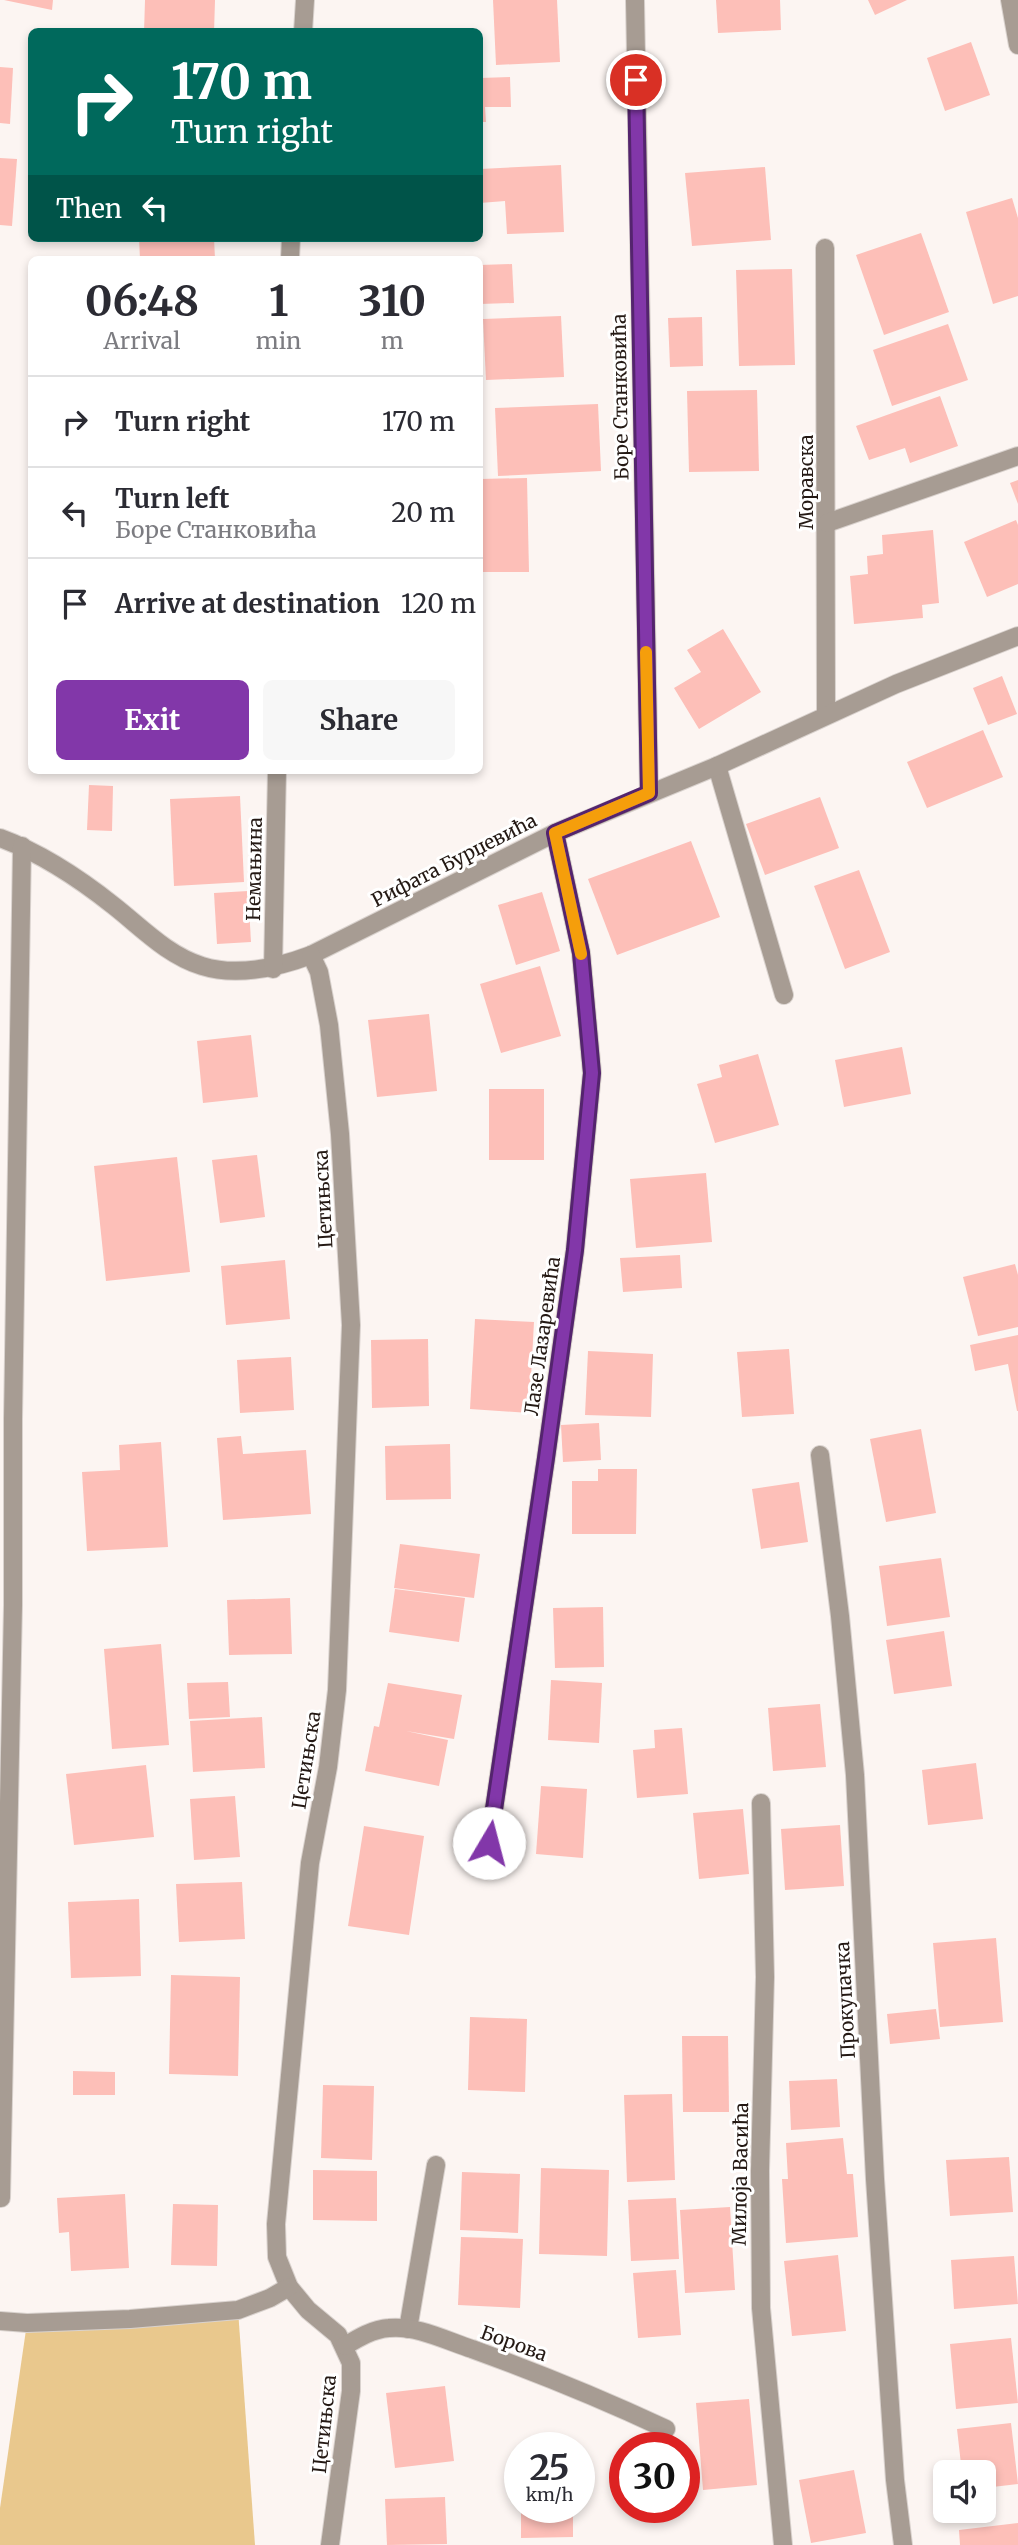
<!DOCTYPE html>
<html lang="en">
<head>
<meta charset="utf-8">
<style>
	body { margin:0; font-family:Merriweather,serif; background:#f7f7f7; color:#2b2b33; height:100vh; display:flex; flex-direction:column; font-size:26px; white-space:nowrap }
	* { box-sizing:border-box; margin:0 }
	p { font-size:23px; color:#7c7c81 }
	.icon { flex:none; width:38px; height:38px; fill:none; stroke:currentColor; stroke-width:2; stroke-linecap:round; stroke-linejoin:round }
	.map { position:relative; flex:1; overflow:hidden }
	.sheet { position:absolute; left:28px; top:256px; width:455px; height:518px; display:flex; flex-direction:column; background:#fff; border-radius:10px; box-shadow:0 4px 10px #0003 }
	.sheet>* { flex:none }
	.guide { position:absolute; left:28px; top:28px; width:455px; height:214px; border-radius:10px; box-shadow:0 4px 10px #0003; background:#00695c; color:#fff; overflow:hidden }
	.controls { position:absolute; left:933px; top:2460px; display:grid; gap:14px }
	.controls a { display:grid; place-items:center; width:63px; height:63px; border-radius:10px; background:#fff; box-shadow:0 4px 10px #0003; font-size:35px }
	.speed { position:absolute; left:504px; top:2432px; display:flex; gap:14px; font-size:35px; font-weight:700; text-align:center }
	.speed>* { display:grid; place-content:center; width:91px; height:91px; border-radius:50%; background:#fff; box-shadow:0 4px 10px #0003; line-height:1 }
	.speed small { font-size:18px; font-weight:400 }
	.speed .limit { border:10px solid #d22; background:#fff; color:#111 }
	.pin { position:absolute; display:grid; place-items:center; width:60px; height:60px; color:#fff; margin:-30px; border:4px solid #fff; border-radius:50%; box-shadow:0 2px 7px #0007 }
	.me { position:absolute; width:77px; margin:-38px; rotate:8deg; stroke-linejoin:round; filter:drop-shadow(0 0 5px #0008) }
	.turn { display:flex; align-items:center; gap:24px; height:147px; padding:0 28px; font-size:32px }
	.turn .icon { width:91px; height:91px; stroke-width:2.5 }
	.turn b { display:block; font-size:49px; line-height:60px }
	.then { display:flex; align-items:center; height:66px; padding:0 28px; background:#0003; gap:14px; font-size:26px }
	.eta { display:flex; justify-content:space-evenly; align-items:center; height:119px; text-align:center }
	.eta b { font-size:42px; font-weight:700; line-height:49px }
	.cta { display:flex; gap:14px; margin-top:auto; padding:14px 28px }
	.cta a { flex:1; height:80px; border-radius:10px; background:#8237a9; color:#fff; font-size:28px; font-weight:700; line-height:80px; text-align:center }
	.cta a+a { background:#f7f7f7; color:#2b2b33 }
	ul { padding:0; list-style:none }
	li { display:flex; align-items:center; gap:21px; height:91px; padding:0 28px; border-top:2px solid #e1e1e2 }
	li div { flex:1 }
	li b { display:block; font-size:26px }
	li em { font-style:normal }
	.map>svg:first-child { display:block }
	.green { fill:#e9c88d }
	.building { fill:#fdbfb8 }
	.lines { fill:none; stroke-linecap:round; stroke-linejoin:round }
	.lane-casing { stroke:#d9d2ce; stroke-width:20 }
	.street-casing { stroke:#d9d2ce; stroke-width:20 }
	.lane { stroke:#a79c93; stroke-width:18 }
	.street { stroke:#a79c93; stroke-width:18 }
	.route-casing { stroke:#54246e; stroke-width:18 }
	.route { stroke:#8237a9; stroke-width:12 }
	.slow { stroke:#f59e0b; stroke-width:12 }
	.labels { text-anchor:middle; stroke-width:6; stroke-linejoin:round; paint-order:stroke }
	.street-label { font-size:19px; fill:#241914; stroke:#fff }
</style>
</head>
<body>
<div class="map">
<svg width="1018" height="2545" viewBox="0 0 1018 2545">
	<rect width="100%" height="100%" fill="#fcf5f2"/>
	<!-- green -->
	<path class="green" d="M 238,2310 L 255,2545 L 0,2545 L 0,2508 L 27,2323 Z"/>
	<!-- building -->
	<g class="building">
		<path d="M 4,0 L 53,0 L 52,10 Z"/>
		<path d="M 145,0 L 215,0 L 214,32 L 144,32 Z"/>
		<path d="M 493,0 L 557,0 L 560,62 L 496,65 Z"/>
		<path d="M 716,0 L 780,0 L 781,30 L 718,33 Z"/>
		<path d="M 868,0 L 907,0 L 875,15 Z"/>
		<path d="M 971,42 L 990,95 L 945,111 L 927,58 Z"/>
		<path d="M 0,67 L 13,68 L 10,124 L 0,123 Z"/>
		<path d="M 510,77 L 511,107 L 485,107 L 486,122 L 480,122 L 480,78 Z"/>
		<path d="M 0,158 L 17,159 L 12,226 L 0,225 Z"/>
		<path d="M 561,165 L 564,232 L 507,234 L 505,201 L 480,203 L 480,169 Z"/>
		<path d="M 765,167 L 771,240 L 692,246 L 685,173 Z"/>
		<path d="M 1012,198 L 1018,218 L 1018,296 L 993,304 L 966,212 Z"/>
		<path d="M 921,233 L 949,312 L 884,335 L 856,255 Z"/>
		<path d="M 139,238 L 214,238 L 215,259 L 140,259 Z"/>
		<path d="M 512,264 L 514,303 L 480,304 L 480,265 Z"/>
		<path d="M 792,269 L 795,365 L 739,366 L 736,270 Z"/>
		<path d="M 561,316 L 564,377 L 486,380 L 483,319 Z"/>
		<path d="M 702,317 L 703,366 L 670,367 L 668,318 Z"/>
		<path d="M 948,324 L 968,380 L 892,406 L 873,350 Z"/>
		<path d="M 757,390 L 759,471 L 689,472 L 687,391 Z"/>
		<path d="M 940,396 L 958,446 L 910,463 L 905,448 L 869,460 L 856,426 Z"/>
		<path d="M 598,404 L 601,471 L 498,476 L 495,408 Z"/>
		<path d="M 527,478 L 529,572 L 481,572 L 480,479 Z"/>
		<path d="M 1018,480 L 1018,504 L 1010,483 Z"/>
		<path d="M 1016,520 L 1018,525 L 1018,584 L 987,597 L 964,542 Z"/>
		<path d="M 933,530 L 939,603 L 922,605 L 923,618 L 854,624 L 850,576 L 868,574 L 867,556 L 883,554 L 882,535 Z"/>
		<path d="M 723,629 L 761,692 L 699,729 L 674,688 L 701,672 L 687,650 Z"/>
		<path d="M 1002,676 L 1017,714 L 988,725 L 973,688 Z"/>
		<path d="M 983,730 L 1003,777 L 927,808 L 907,762 Z"/>
		<path d="M 89,785 L 113,786 L 112,831 L 87,830 Z"/>
		<path d="M 240,796 L 244,882 L 174,886 L 170,799 Z"/>
		<path d="M 820,797 L 839,848 L 765,875 L 746,824 Z"/>
		<path d="M 691,841 L 720,917 L 617,955 L 588,879 Z"/>
		<path d="M 859,870 L 890,952 L 845,969 L 814,886 Z"/>
		<path d="M 248,891 L 251,942 L 217,944 L 214,893 Z"/>
		<path d="M 542,892 L 560,951 L 516,965 L 498,905 Z"/>
		<path d="M 540,966 L 561,1036 L 501,1053 L 480,984 Z"/>
		<path d="M 429,1014 L 437,1091 L 377,1097 L 368,1020 Z"/>
		<path d="M 251,1035 L 258,1097 L 203,1103 L 197,1041 Z"/>
		<path d="M 902,1047 L 911,1094 L 844,1107 L 835,1060 Z"/>
		<path d="M 758,1054 L 779,1125 L 715,1143 L 697,1084 L 722,1077 L 719,1065 Z"/>
		<rect x="489" y="1089" width="55" height="71"/>
		<path d="M 257,1155 L 265,1217 L 220,1223 L 212,1160 Z"/>
		<path d="M 177,1157 L 190,1272 L 106,1281 L 94,1166 Z"/>
		<path d="M 706,1173 L 712,1242 L 636,1248 L 630,1179 Z"/>
		<path d="M 680,1255 L 682,1288 L 623,1292 L 620,1258 Z"/>
		<path d="M 285,1260 L 290,1319 L 226,1325 L 221,1266 Z"/>
		<path d="M 1015,1264 L 1018,1275 L 1018,1327 L 978,1336 L 963,1277 Z"/>
		<path d="M 475,1319 L 534,1322 L 529,1413 L 470,1409 Z"/>
		<path d="M 1018,1335 L 1018,1411 L 1017,1411 L 1008,1364 L 975,1371 L 970,1345 Z"/>
		<path d="M 428,1339 L 429,1406 L 372,1408 L 371,1340 Z"/>
		<path d="M 789,1349 L 794,1414 L 742,1417 L 737,1352 Z"/>
		<path d="M 588,1351 L 653,1354 L 651,1417 L 585,1415 Z"/>
		<path d="M 291,1357 L 294,1410 L 240,1413 L 237,1360 Z"/>
		<path d="M 599,1423 L 601,1460 L 563,1462 L 561,1425 Z"/>
		<path d="M 921,1429 L 936,1513 L 886,1522 L 870,1439 Z"/>
		<path d="M 241,1436 L 243,1454 L 306,1450 L 311,1514 L 223,1520 L 217,1438 Z"/>
		<path d="M 161,1442 L 168,1547 L 87,1551 L 82,1472 L 120,1470 L 119,1445 Z"/>
		<path d="M 450,1444 L 451,1499 L 386,1500 L 385,1446 Z"/>
		<path d="M 598,1469 L 637,1469 L 636,1534 L 572,1534 L 572,1481 L 598,1481 Z"/>
		<path d="M 799,1482 L 808,1542 L 761,1549 L 752,1489 Z"/>
		<path d="M 400,1544 L 480,1554 L 474,1598 L 394,1588 Z"/>
		<path d="M 941,1558 L 950,1617 L 887,1626 L 879,1566 Z"/>
		<path d="M 395,1589 L 465,1598 L 459,1642 L 389,1632 Z"/>
		<path d="M 290,1598 L 292,1654 L 229,1655 L 227,1600 Z"/>
		<path d="M 603,1607 L 604,1667 L 555,1668 L 553,1608 Z"/>
		<path d="M 944,1631 L 952,1686 L 894,1694 L 886,1640 Z"/>
		<path d="M 161,1644 L 169,1745 L 112,1749 L 104,1649 Z"/>
		<path d="M 551,1680 L 602,1683 L 599,1743 L 548,1740 Z"/>
		<path d="M 228,1682 L 230,1717 L 189,1719 L 187,1683 Z"/>
		<path d="M 388,1683 L 462,1695 L 454,1739 L 406,1731 L 448,1740 L 439,1786 L 365,1771 L 374,1726 L 379,1727 Z"/>
		<path d="M 820,1704 L 826,1767 L 773,1771 L 768,1708 Z"/>
		<path d="M 262,1717 L 265,1768 L 193,1772 L 190,1721 Z"/>
		<path d="M 682,1728 L 688,1794 L 637,1798 L 633,1750 L 655,1748 L 654,1730 Z"/>
		<path d="M 976,1763 L 983,1819 L 928,1825 L 922,1770 Z"/>
		<path d="M 146,1765 L 154,1837 L 74,1845 L 66,1774 Z"/>
		<path d="M 541,1786 L 587,1789 L 583,1858 L 536,1854 Z"/>
		<path d="M 235,1796 L 240,1857 L 194,1860 L 190,1799 Z"/>
		<path d="M 743,1809 L 749,1874 L 699,1879 L 693,1813 Z"/>
		<path d="M 840,1825 L 844,1886 L 785,1890 L 781,1829 Z"/>
		<path d="M 364,1826 L 424,1836 L 409,1935 L 348,1926 Z"/>
		<path d="M 242,1882 L 245,1939 L 179,1942 L 176,1884 Z"/>
		<path d="M 139,1899 L 141,1976 L 71,1978 L 68,1902 Z"/>
		<path d="M 996,1938 L 1003,2022 L 940,2027 L 933,1943 Z"/>
		<path d="M 171,1975 L 240,1977 L 238,2076 L 169,2074 Z"/>
		<path d="M 936,2009 L 940,2039 L 890,2044 L 887,2014 Z"/>
		<path d="M 470,2017 L 527,2019 L 525,2092 L 468,2090 Z"/>
		<path d="M 682,2036 L 728,2036 L 729,2112 L 683,2112 Z"/>
		<path d="M 73,2071 L 115,2072 L 115,2095 L 73,2095 Z"/>
		<path d="M 837,2079 L 840,2127 L 791,2130 L 789,2081 Z"/>
		<path d="M 323,2085 L 374,2086 L 372,2160 L 321,2158 Z"/>
		<path d="M 672,2094 L 675,2180 L 627,2182 L 624,2095 Z"/>
		<path d="M 843,2138 L 847,2174 L 853,2174 L 858,2237 L 786,2243 L 782,2179 L 788,2179 L 786,2143 Z"/>
		<path d="M 1009,2157 L 1013,2212 L 950,2216 L 946,2160 Z"/>
		<path d="M 541,2168 L 609,2170 L 607,2256 L 539,2254 Z"/>
		<path d="M 313,2170 L 377,2171 L 377,2221 L 313,2220 Z"/>
		<path d="M 462,2172 L 520,2174 L 518,2233 L 460,2230 Z"/>
		<path d="M 125,2194 L 129,2268 L 71,2271 L 69,2232 L 59,2233 L 57,2198 Z"/>
		<path d="M 676,2198 L 679,2259 L 631,2261 L 628,2200 Z"/>
		<path d="M 173,2204 L 218,2205 L 217,2266 L 171,2265 Z"/>
		<path d="M 730,2207 L 735,2290 L 685,2293 L 680,2210 Z"/>
		<path d="M 461,2237 L 523,2239 L 520,2308 L 458,2305 Z"/>
		<path d="M 838,2255 L 846,2331 L 792,2336 L 784,2261 Z"/>
		<path d="M 1014,2256 L 1018,2304 L 954,2309 L 951,2260 Z"/>
		<path d="M 676,2270 L 681,2335 L 638,2338 L 633,2273 Z"/>
		<path d="M 1011,2338 L 1018,2403 L 956,2409 L 950,2344 Z"/>
		<path d="M 445,2386 L 454,2461 L 395,2468 L 386,2393 Z"/>
		<path d="M 749,2399 L 757,2485 L 703,2490 L 696,2403 Z"/>
		<path d="M 1011,2423 L 1018,2484 L 984,2488 L 984,2473 L 962,2473 L 957,2429 Z"/>
		<path d="M 854,2470 L 866,2533 L 811,2543 L 799,2480 Z"/>
		<path d="M 445,2497 L 447,2544 L 387,2545 L 385,2499 Z"/>
		<path d="M 521,2508 L 573,2508 L 573,2537 L 521,2538 Z"/>
		<path d="M 1018,2523 L 1018,2545 L 960,2545 L 959,2530 Z"/>
	</g>
	<g class="lines">
		<defs>
			<path id="lane" d="M 408,2329 L 436,2165"/>
			<g id="street">
				<path d="M 635,0 L 649,793"/>
				<path d="M 1010,0 L 1018,45"/>
				<path d="M 303,32 L 305,0"/>
				<path d="M 825,248 L 826,715"/>
				<path d="M 290,259 L 291,238"/>
				<path d="M 827,523 L 1018,456"/>
				<path d="M 717,766 L 784,995"/>
				<path d="M 0,838 C 41,853 80,879 114,906 C 142,928 167,955 202,966 C 237,977 279,967 311,955 L 555,833 L 717,766 L 896,684 L 1018,636"/>
				<path d="M 311,955 L 319,972 L 329,1025 L 340,1134 L 351,1325 L 337,1690 L 328,1767 L 310,1863 L 276,2224 L 277,2257 L 289,2287 L 308,2310 L 338,2335 L 351,2363 L 351,2391 L 330,2545"/>
				<path d="M 273,969 L 277,770"/>
				<path d="M 820,1455 L 840,1616 L 855,1775 L 875,2179 L 895,2480 L 903,2545"/>
				<path d="M 761,1803 L 765,1977 L 760,2171 L 761,2308 L 783,2545"/>
				<path d="M 489,1843 L 546,1458 L 575,1250 L 592,1073 L 581,953 L 555,833"/>
				<path d="M 1,2198 L 13,1605 L 13,1419 L 22,846"/>
				<path d="M 0,2321 L 27,2323 L 130,2319 L 238,2310 L 270,2298 L 289,2287"/>
				<path d="M 345,2346 C 358,2338 373,2329 389,2328 C 416,2325 447,2341 472,2349 C 538,2373 602,2399 666,2429"/>
			</g>
		</defs>
		<!-- lane casing -->
		<use href="#lane" class="lane-casing"/>
		<!-- street casing -->
		<use href="#street" class="street-casing"/>
		<!-- lane -->
		<use href="#lane" class="lane"/>
		<!-- street -->
		<use href="#street" class="street"/>
	</g>
	<g class="lines">
		<defs>
			<path id="route" d="M 489,1843 L 546,1458 L 575,1250 L 592,1073 L 581,953 L 555,833 L 649,793 L 636,80"/>
		</defs>
		<!-- route casing -->
		<use href="#route" class="route-casing"/>
		<!-- route -->
		<use href="#route" class="route"/>
		<!-- slow -->
		<path class="slow" d="M 581,954 L 555,833 L 649,793 L 646,652"/>
	</g>
	<g class="labels">
		<!-- street labels -->
		<g class="street-label">
			<text transform="translate(620 397) rotate(-91)" y="7">Боре Станковића</text>
			<text transform="translate(806 482) rotate(-90)" y="7">Моравска</text>
			<text transform="translate(454 860) rotate(-27)" y="7">Рифата Бурџевића</text>
			<text transform="translate(254 869) rotate(-89)" y="7">Немањина</text>
			<text transform="translate(323 1199) rotate(-93)" y="7">Цетињска</text>
			<text transform="translate(542 1336) rotate(-82)" y="7">Лазе Лазаревића</text>
			<text transform="translate(306 1760) rotate(-81)" y="7">Цетињска</text>
			<text transform="translate(845 2000) rotate(-93)" y="7">Прокупачка</text>
			<text transform="translate(740 2174) rotate(-89)" y="7">Милоја Васића</text>
			<text transform="translate(514 2343) rotate(20)" y="7">Борова</text>
			<text transform="translate(324 2424) rotate(-84)" y="7">Цетињска</text>
		</g>
	</g>
</svg>
<div class="controls">
<a><svg class="icon" aria-label="sound" viewBox="0 0 24 24"><path d="M4 9h4l5-4v14l-5-4H4zM17 9q2 3 0 6"/></svg></a>
</div>
<div class="speed"><div>25<small>km/h</small></div><div class="limit">30</div></div>
<div class="pin" style="left:636px;top:80px;background:#d93025"><svg class="icon" aria-label="arrive" viewBox="0 0 24 24"><path d="M6 21V4h12l-3 4 3 4H6"/></svg></div>
<svg class="me" style="left:489px;top:1843px" viewBox="-20 -20 40 40"><circle r="19" fill="#fff"/><path d="M0-13L10 11 0 6-10 11z" fill="#8237a9"/></svg>
<div class="guide">
<div class="turn"><svg class="icon" aria-label="right" viewBox="0 0 24 24"><path d="M7 20v-9h11M14 6l5 5-5 5"/></svg><div><b>170 m</b>Turn right</div></div>
<div class="then">Then<svg class="icon" aria-label="left" viewBox="0 0 24 24"><path d="M17 20v-9H6M10 6l-5 5 5 5"/></svg></div>
</div>
<section class="sheet">
<div class="eta">
<div><b>06:48</b><p>Arrival</p></div>
<div><b>1</b><p>min</p></div>
<div><b>310</b><p>m</p></div>
</div>
<ul>
<li><svg class="icon" aria-label="right" viewBox="0 0 24 24"><path d="M7 20v-9h11M14 6l5 5-5 5"/></svg><div><b>Turn right</b></div><em>170 m</em></li>
<li><svg class="icon" aria-label="left" viewBox="0 0 24 24"><path d="M17 20v-9H6M10 6l-5 5 5 5"/></svg><div><b>Turn left</b><p>Боре Станковића</p></div><em>20 m</em></li>
<li><svg class="icon" aria-label="arrive" viewBox="0 0 24 24"><path d="M6 21V4h12l-3 4 3 4H6"/></svg><div><b>Arrive at destination</b></div><em>120 m</em></li>
</ul>
<div class="cta"><a>Exit</a><a>Share</a></div>
</section>
</div>
</body>
</html>
